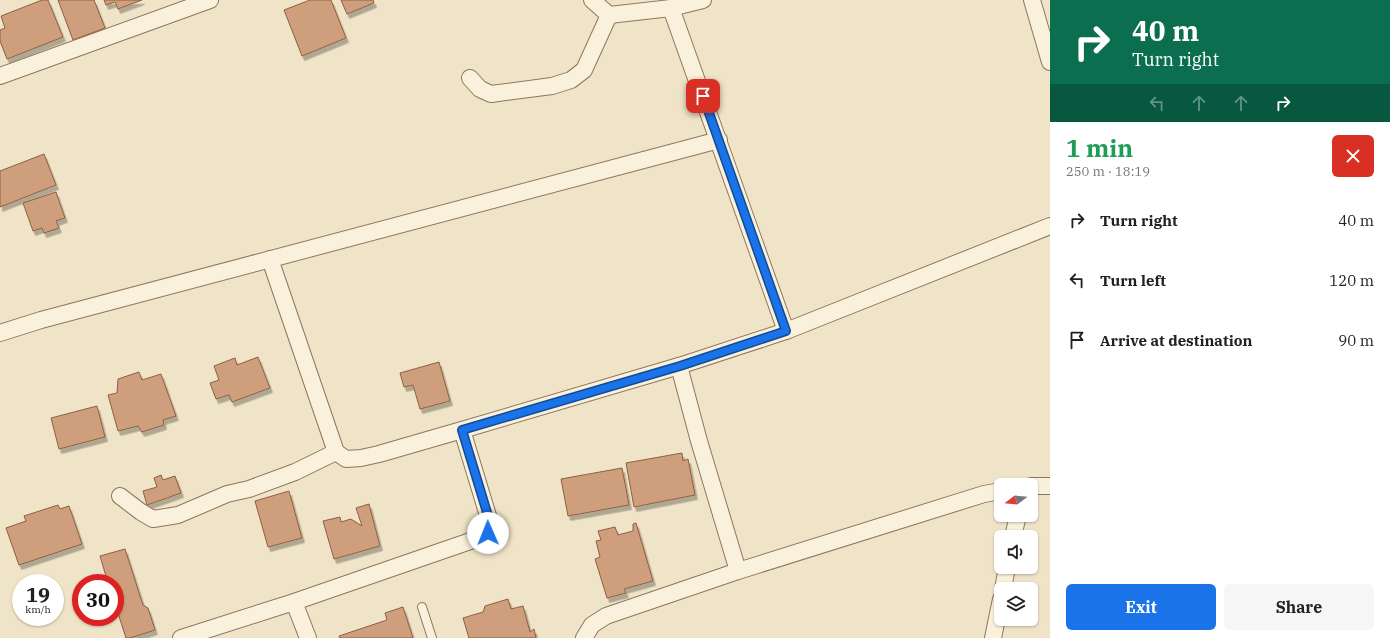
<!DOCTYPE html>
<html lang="en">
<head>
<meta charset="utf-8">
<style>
	body { margin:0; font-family:"IBM Plex Serif",serif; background:#f6f6f6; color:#202124; height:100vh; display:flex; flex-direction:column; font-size:15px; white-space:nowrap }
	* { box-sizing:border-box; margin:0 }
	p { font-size:13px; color:#757577 }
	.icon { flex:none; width:22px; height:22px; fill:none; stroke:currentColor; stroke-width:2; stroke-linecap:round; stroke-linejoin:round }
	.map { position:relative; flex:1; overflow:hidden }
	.panel { display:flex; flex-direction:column; background:#fff; width:340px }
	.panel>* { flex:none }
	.hud { background:#0b6e4f; color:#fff; overflow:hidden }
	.needle { width:26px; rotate:254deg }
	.buttons { position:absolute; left:994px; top:478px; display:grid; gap:8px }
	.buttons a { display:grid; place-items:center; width:44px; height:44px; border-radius:6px; background:#fff; box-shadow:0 1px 3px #0004; font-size:20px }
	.speed { position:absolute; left:12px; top:574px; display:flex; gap:8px; font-size:20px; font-weight:700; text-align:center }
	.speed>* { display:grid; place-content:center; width:52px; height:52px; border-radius:50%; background:#fff; box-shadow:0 1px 3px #0004; line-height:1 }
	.speed small { font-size:10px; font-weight:400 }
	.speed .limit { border:6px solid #d22; background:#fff; color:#111 }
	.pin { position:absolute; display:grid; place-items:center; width:34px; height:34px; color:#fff; margin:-17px; border-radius:8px; box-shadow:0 2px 6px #0006 }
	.me { position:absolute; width:44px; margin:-22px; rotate:359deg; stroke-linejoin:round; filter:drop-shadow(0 0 3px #0008) }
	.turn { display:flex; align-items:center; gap:14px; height:84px; padding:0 16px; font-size:18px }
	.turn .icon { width:52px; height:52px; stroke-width:2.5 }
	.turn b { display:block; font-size:28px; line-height:34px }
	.lanes { display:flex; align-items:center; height:38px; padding:0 16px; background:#0003; justify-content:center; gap:20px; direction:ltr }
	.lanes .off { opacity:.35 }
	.round { display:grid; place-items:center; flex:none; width:42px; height:42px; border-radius:6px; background:#f6f6f6 }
	.head { display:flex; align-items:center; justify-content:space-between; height:68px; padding:0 16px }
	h1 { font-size:24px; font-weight:800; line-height:30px; color:#1e9e55 }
	.button { display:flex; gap:8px; margin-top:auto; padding:8px 16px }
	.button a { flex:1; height:46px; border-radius:6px; background:#1a73e8; color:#fff; font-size:16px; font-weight:800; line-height:46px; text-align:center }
	.button a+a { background:#f6f6f6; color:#202124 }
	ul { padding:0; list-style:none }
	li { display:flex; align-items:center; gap:12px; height:60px; padding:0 16px }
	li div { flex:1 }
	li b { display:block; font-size:15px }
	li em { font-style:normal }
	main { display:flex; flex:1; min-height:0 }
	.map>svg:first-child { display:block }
	.building { fill:#cf9f7d; stroke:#8d5f41; filter:url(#shadow) }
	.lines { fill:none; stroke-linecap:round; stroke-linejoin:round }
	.lane-casing { stroke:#8d765c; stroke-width:10 }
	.street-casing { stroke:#8d765c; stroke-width:18 }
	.lane { stroke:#faf1dc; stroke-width:8 }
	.street { stroke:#faf1dc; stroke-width:16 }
	.route-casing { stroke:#114b97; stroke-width:10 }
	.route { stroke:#1a73e8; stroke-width:7 }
</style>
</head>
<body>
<main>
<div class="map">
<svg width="1050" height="638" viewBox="0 0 1050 638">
	<defs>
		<filter id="shadow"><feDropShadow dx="2.5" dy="4.5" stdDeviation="0" flood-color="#0004"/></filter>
	</defs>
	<rect width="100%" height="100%" fill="#f0e4c8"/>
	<!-- building -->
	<g class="building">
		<path d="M 42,0 L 48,0 L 63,37 L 7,59 L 0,41 L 0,30 L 5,28 L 1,16 Z"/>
		<path d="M 58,0 L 94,0 L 105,28 L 73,40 Z"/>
		<path d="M 104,0 L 142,0 L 118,9 L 115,2 L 106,5 Z"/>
		<path d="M 310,0 L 331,0 L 346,38 L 302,56 L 284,10 Z"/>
		<path d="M 341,0 L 373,0 L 374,3 L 347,14 Z"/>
		<path d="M 44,154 L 56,185 L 0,207 L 0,171 Z"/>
		<path d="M 56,192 L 65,218 L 56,221 L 59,228 L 44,233 L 42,228 L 33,231 L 23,203 Z"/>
		<path d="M 258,357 L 270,388 L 232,402 L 229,395 L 216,399 L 210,383 L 219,380 L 214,366 L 235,358 L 237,365 Z"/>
		<path d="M 439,362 L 450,401 L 420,409 L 413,385 L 404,387 L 400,373 Z"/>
		<path d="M 139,372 L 142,380 L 161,374 L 176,416 L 163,420 L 164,425 L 142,432 L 138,426 L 118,431 L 108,395 L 117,393 L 118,379 Z"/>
		<path d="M 97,406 L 105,437 L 59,449 L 51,418 Z"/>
		<path d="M 682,453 L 683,461 L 688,459 L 695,495 L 634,507 L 626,463 Z"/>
		<path d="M 622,468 L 629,505 L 568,516 L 561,479 Z"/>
		<path d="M 161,475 L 163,480 L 175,476 L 181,493 L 147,505 L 143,491 L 157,487 L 154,478 Z"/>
		<path d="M 289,491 L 302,538 L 268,547 L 255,501 Z"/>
		<path d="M 369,504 L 380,546 L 334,559 L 323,521 L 340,517 L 341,522 L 351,519 L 362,526 L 356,508 Z"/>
		<path d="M 58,505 L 60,509 L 69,506 L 82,544 L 19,565 L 6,528 L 26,521 L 24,516 Z"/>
		<path d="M 636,523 L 653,581 L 624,589 L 626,593 L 607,598 L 595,559 L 600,557 L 596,541 L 601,540 L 598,531 L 615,527 L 618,535 L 633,531 L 633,524 Z"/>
		<path d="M 125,549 L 143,605 L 148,608 L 155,630 L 130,638 L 126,638 L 115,604 L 115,583 L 108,583 L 100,556 Z"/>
		<path d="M 508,599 L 511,609 L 523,606 L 530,632 L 534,629 L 536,638 L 469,638 L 463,618 L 483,612 L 485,606 Z"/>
		<path d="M 403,607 L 413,638 L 340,638 L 339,636 L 387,620 L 385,613 Z"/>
	</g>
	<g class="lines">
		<defs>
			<path id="lane" d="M 422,607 L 432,638"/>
			<g id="street">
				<path d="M 592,0 L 609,15 L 671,8 L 703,0"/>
				<path d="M 1032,0 L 1050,62"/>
				<path d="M 671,8 L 786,331"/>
				<path d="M 0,76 L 210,0"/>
				<path d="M 470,78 L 480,89 L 491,94 L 552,86 L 571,80 L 584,70 L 609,15"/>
				<path d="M 270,259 L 336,452 L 346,459 L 361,458 L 379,454 L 462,430 L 679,366 L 786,331 L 1050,226"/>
				<path d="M 0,333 L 41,320 L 719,140"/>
				<path d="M 679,366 L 699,441 L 738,571"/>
				<path d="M 1031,486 L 1050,486"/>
				<path d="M 120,496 L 141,512 L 153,519 L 178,515 L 227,494 L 249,489 L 295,472 L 336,452"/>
				<path d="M 1013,537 L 1018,515"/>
				<path d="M 1003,589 L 1007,567"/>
				<path d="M 294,602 L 308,638"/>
				<path d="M 181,638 L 294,602 L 482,537 L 488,533 L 489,519 L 462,430"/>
				<path d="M 584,638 L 592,625 L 606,616 L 738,571 L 984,494 L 1001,491"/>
				<path d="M 993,638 L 1001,599"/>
			</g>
		</defs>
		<!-- lane casing -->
		<use href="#lane" class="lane-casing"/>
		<!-- street casing -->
		<use href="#street" class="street-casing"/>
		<!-- lane -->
		<use href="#lane" class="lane"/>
		<!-- street -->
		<use href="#street" class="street"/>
	</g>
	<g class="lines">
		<defs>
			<path id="route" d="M 488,533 L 489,519 L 462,430 L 680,366 L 786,331 L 703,96"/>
		</defs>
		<!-- route casing -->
		<use href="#route" class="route-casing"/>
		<!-- route -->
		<use href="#route" class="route"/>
	</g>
</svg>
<div class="buttons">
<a><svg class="needle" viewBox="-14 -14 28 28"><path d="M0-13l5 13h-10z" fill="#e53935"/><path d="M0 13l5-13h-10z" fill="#757577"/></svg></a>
<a><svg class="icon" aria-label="sound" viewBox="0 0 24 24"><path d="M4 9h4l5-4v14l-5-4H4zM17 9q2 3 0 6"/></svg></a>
<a><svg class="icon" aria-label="layers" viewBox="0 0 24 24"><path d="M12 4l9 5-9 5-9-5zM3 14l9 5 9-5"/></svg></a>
</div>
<div class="speed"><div>19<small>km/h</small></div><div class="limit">30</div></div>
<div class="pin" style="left:703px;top:96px;background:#d93025"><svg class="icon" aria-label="arrive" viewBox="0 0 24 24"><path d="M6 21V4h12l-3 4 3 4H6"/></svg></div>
<svg class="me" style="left:488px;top:533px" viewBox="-20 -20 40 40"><circle r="19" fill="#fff"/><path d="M0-13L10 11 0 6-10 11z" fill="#1a73e8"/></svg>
</div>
<section class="panel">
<div class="hud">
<div class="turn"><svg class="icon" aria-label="right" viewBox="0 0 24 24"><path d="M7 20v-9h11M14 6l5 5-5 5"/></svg><div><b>40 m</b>Turn right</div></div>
<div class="lanes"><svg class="icon off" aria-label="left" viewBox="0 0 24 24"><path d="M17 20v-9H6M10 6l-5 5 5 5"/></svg><svg class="icon off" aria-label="ahead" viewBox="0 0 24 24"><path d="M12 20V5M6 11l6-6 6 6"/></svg><svg class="icon off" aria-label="ahead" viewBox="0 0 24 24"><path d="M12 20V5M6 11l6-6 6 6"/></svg><svg class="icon" aria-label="right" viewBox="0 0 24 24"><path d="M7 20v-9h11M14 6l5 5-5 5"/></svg></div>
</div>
<div class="head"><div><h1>1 min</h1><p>250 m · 18:19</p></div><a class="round" style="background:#d93025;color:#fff"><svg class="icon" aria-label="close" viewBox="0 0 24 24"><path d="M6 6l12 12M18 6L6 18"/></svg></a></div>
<ul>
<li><svg class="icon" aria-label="right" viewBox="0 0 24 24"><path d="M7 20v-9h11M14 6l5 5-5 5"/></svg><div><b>Turn right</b></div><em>40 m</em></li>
<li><svg class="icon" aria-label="left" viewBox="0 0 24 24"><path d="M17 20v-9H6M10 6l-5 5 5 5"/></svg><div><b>Turn left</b></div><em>120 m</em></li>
<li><svg class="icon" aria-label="arrive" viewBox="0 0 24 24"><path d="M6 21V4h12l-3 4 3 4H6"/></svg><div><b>Arrive at destination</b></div><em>90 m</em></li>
</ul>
<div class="button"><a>Exit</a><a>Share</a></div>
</section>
</main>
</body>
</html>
